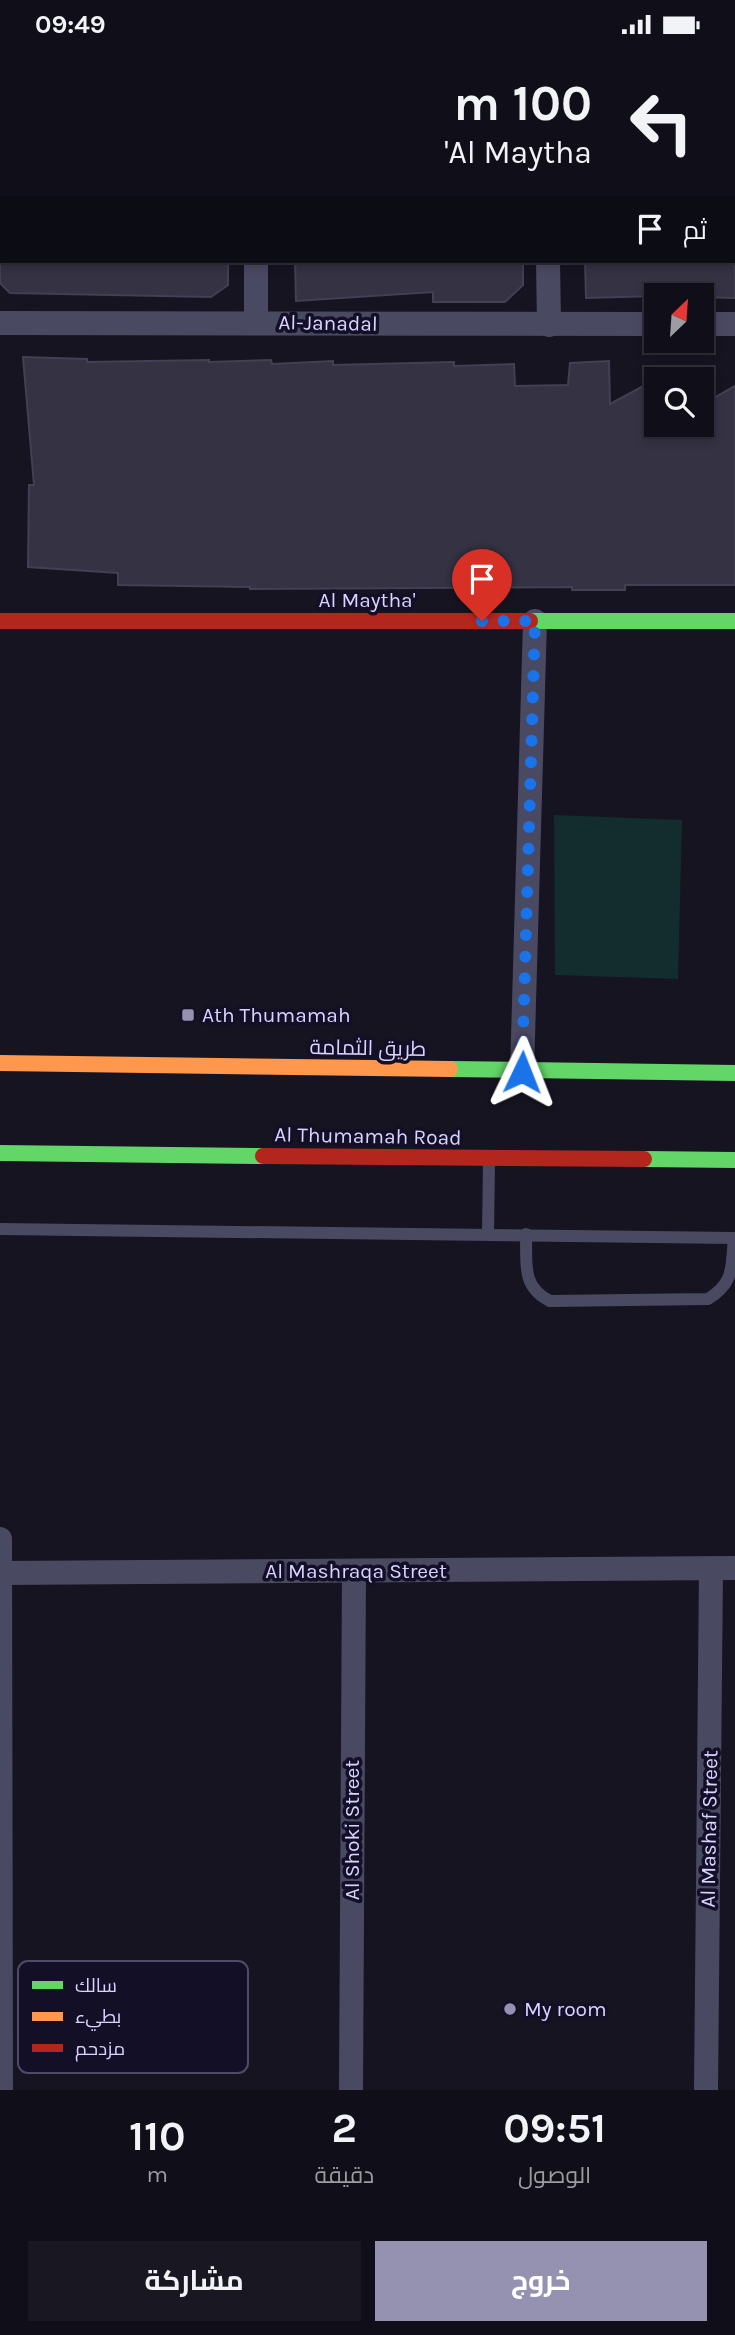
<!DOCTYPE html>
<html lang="ar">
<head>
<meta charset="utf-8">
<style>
	body { margin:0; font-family:Karla,Cairo,sans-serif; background:#191822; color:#f1f3f6; direction:rtl; height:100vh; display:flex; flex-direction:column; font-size:26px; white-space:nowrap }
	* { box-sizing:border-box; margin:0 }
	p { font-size:23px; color:#9c9ca2 }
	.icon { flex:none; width:38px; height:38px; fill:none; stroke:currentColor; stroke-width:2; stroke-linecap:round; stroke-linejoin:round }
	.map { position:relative; height:2041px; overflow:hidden; direction:ltr }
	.side { display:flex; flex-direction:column; background:#100f19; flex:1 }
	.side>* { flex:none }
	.hud { position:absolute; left:0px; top:0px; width:735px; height:214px; box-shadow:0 4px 10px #0003,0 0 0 2px #302f38; direction:rtl; background:#100f19; color:#f1f3f6; overflow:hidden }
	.needle { width:46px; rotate:25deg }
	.controls { position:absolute; left:644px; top:234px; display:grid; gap:14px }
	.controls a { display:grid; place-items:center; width:70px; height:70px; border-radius:0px; background:#100f19; box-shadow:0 4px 10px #0003,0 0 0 2px #302f38; font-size:35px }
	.pin { position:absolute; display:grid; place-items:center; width:60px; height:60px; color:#fff; margin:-72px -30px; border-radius:50% 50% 50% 0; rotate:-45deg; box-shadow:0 0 7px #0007 }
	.pin .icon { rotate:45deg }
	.me { position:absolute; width:77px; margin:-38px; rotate:2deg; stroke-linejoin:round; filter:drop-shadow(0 0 5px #0008) }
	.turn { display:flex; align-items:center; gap:24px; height:147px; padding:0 28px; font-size:32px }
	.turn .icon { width:91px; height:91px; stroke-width:2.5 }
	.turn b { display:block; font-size:49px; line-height:60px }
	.then { display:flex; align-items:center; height:66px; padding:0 28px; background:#0003; gap:14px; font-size:26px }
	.eta { display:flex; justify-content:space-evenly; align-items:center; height:119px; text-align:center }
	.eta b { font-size:42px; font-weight:700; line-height:49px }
	.action { display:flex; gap:14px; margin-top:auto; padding:14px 28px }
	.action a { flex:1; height:80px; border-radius:0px; background:#9591b1; color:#fff; font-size:28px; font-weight:700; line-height:80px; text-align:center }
	.action a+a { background:#191822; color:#f1f3f6 }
	.status { display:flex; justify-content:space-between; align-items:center; height:49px; padding:0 35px; background:#100f19; direction:ltr }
	.status svg { height:19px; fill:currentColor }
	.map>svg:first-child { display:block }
	.green { fill:#132c2d }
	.building { fill:#343243; stroke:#433f54; stroke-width:2 }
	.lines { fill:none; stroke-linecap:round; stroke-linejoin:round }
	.lane { stroke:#4a4962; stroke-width:12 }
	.street { stroke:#4a4962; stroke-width:24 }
	.fast { stroke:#63d668; stroke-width:16 }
	.slow { stroke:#ff974d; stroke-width:16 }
	.jam { stroke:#b3261e; stroke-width:16 }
	.route { stroke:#1a73e8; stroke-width:12; stroke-dasharray:0 21.6 }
	.poi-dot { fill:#9591b1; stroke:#130f26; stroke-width:2.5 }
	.labels { text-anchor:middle; stroke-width:7; stroke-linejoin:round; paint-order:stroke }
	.street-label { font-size:21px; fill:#d9d4ff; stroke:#130f26 }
	.poi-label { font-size:21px; fill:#d9d4ff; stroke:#130f26; text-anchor:start }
	.key { fill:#130f26; stroke:#4e4a67; stroke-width:2 }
	.key-label { font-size:19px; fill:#d9d4ff }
</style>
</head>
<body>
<div class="status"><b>09:49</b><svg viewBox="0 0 49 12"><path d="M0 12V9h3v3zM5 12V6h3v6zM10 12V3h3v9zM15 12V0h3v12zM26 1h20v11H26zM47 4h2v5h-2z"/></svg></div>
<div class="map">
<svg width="735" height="2041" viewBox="0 0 735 2041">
	<rect width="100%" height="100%" fill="#161421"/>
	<!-- green -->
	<path class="green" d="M 554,766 L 682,771 L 678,930 L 555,926 Z"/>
	<!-- building -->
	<g class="building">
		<path d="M 0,212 L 228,212 L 228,236 L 211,248 L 10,244 L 0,234 Z"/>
		<path d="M 295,212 L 523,212 L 523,236 L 505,253 L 433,253 L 433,243 L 296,252 Z"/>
		<path d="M 585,212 L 735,212 L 735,249 L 656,247 L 586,249 Z"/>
		<path d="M 23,308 L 87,310 L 87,313 L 209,311 L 209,313 L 271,311 L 272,315 L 333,312 L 333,316 L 454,313 L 454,317 L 514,315 L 515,337 L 568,336 L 570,314 L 609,312 L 610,355 L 660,328 L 701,330 L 656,331 L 656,376 L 702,376 L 702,339 L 703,355 L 735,337 L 735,536 L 625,536 L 625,541 L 572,541 L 572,538 L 250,540 L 250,538 L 118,536 L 118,524 L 28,518 L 29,436 L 34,436 Z"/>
	</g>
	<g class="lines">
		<!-- lane -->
		<g class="lane">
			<path d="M 0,1180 L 735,1189"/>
			<path d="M 488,1185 L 489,1112"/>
			<path d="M 526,1185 C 527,1214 521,1238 550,1252 L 708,1250 C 735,1233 731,1218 734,1189"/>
		</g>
		<!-- street -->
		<g class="street">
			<path d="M 548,0 L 548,2"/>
			<path d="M 257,2 L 257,0"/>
			<path d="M 548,212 L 549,276"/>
			<path d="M 256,273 L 256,212"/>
			<path d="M 0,274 L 656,275"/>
			<path d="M 702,275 L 735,275"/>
			<path d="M 522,1023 L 535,572"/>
			<path d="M 0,1490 L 1,2041"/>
			<path d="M 1,1524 L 735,1519"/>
			<path d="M 351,2041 L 354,1522"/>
			<path d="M 706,2041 L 711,1520"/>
		</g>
		<!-- fast -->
		<g class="fast">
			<path d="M 530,572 L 735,572"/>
			<path d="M 450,1020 L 735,1024"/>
			<path d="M 0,1104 L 263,1107"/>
			<path d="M 644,1110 L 735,1111"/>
		</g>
		<!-- slow -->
		<path class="slow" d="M 0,1014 L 450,1020"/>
		<!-- jam -->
		<g class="jam">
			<path d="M 0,572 L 530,572"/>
			<path d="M 263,1107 L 644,1110"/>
		</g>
	</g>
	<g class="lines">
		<!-- route -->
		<path class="route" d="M 482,572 L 535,572 L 522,1023"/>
	</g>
	<!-- markers -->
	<g class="poi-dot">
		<rect x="181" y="959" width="14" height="14" rx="3.5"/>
		<circle cx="510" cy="1960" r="7"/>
	</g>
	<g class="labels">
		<!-- street labels -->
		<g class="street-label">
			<text transform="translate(328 274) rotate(1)" y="7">Al-Janadal</text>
			<text x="367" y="558">Al Maytha'</text>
			<text transform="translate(368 999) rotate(1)" y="7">طريق الثمامة</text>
			<text transform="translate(368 1087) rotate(1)" y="7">Al Thumamah Road</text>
			<text x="356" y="1529">Al Mashraqa Street</text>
			<text transform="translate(709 1780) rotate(-89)" y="7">Al Mashaf Street</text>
			<text transform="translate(352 1781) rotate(-90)" y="7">Al Shoki Street</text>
		</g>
		<!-- poi labels -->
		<g class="poi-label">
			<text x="202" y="973">Ath Thumamah</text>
			<text x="524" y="1967">My room</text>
		</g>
	</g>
	<!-- legend -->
	<rect x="18" y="1912" width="230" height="112" rx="10" class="key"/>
	<rect x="32" y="1932" width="31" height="8" fill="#63d668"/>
	<rect x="32" y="1963" width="31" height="9" fill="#ff974d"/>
	<rect x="32" y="1995" width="31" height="8" fill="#b3261e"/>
	<g class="key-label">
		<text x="75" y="1943">سالك</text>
		<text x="75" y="1974">بطيء</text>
		<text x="75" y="2006">مزدحم</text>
	</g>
</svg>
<div class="controls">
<a><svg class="needle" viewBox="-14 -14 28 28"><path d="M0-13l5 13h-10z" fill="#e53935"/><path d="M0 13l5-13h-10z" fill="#9c9ca2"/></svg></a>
<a><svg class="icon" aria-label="search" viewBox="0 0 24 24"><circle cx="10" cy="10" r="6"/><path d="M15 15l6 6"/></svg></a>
</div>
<div class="pin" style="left:482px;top:572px;background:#d93025"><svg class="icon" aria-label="arrive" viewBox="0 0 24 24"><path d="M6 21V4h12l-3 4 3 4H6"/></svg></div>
<svg class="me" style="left:522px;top:1023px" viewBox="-20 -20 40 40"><path d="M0-17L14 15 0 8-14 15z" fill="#1a73e8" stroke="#fff" stroke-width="4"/></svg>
<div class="hud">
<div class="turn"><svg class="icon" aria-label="left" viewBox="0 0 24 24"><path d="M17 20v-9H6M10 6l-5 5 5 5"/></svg><div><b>100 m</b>Al Maytha'</div></div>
<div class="then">ثم<svg class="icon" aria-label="arrive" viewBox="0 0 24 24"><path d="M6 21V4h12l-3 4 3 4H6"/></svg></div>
</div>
</div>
<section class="side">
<div class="eta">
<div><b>09:51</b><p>الوصول</p></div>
<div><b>2</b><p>دقيقة</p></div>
<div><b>110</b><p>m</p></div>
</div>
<div class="action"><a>خروج</a><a>مشاركة</a></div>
</section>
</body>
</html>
